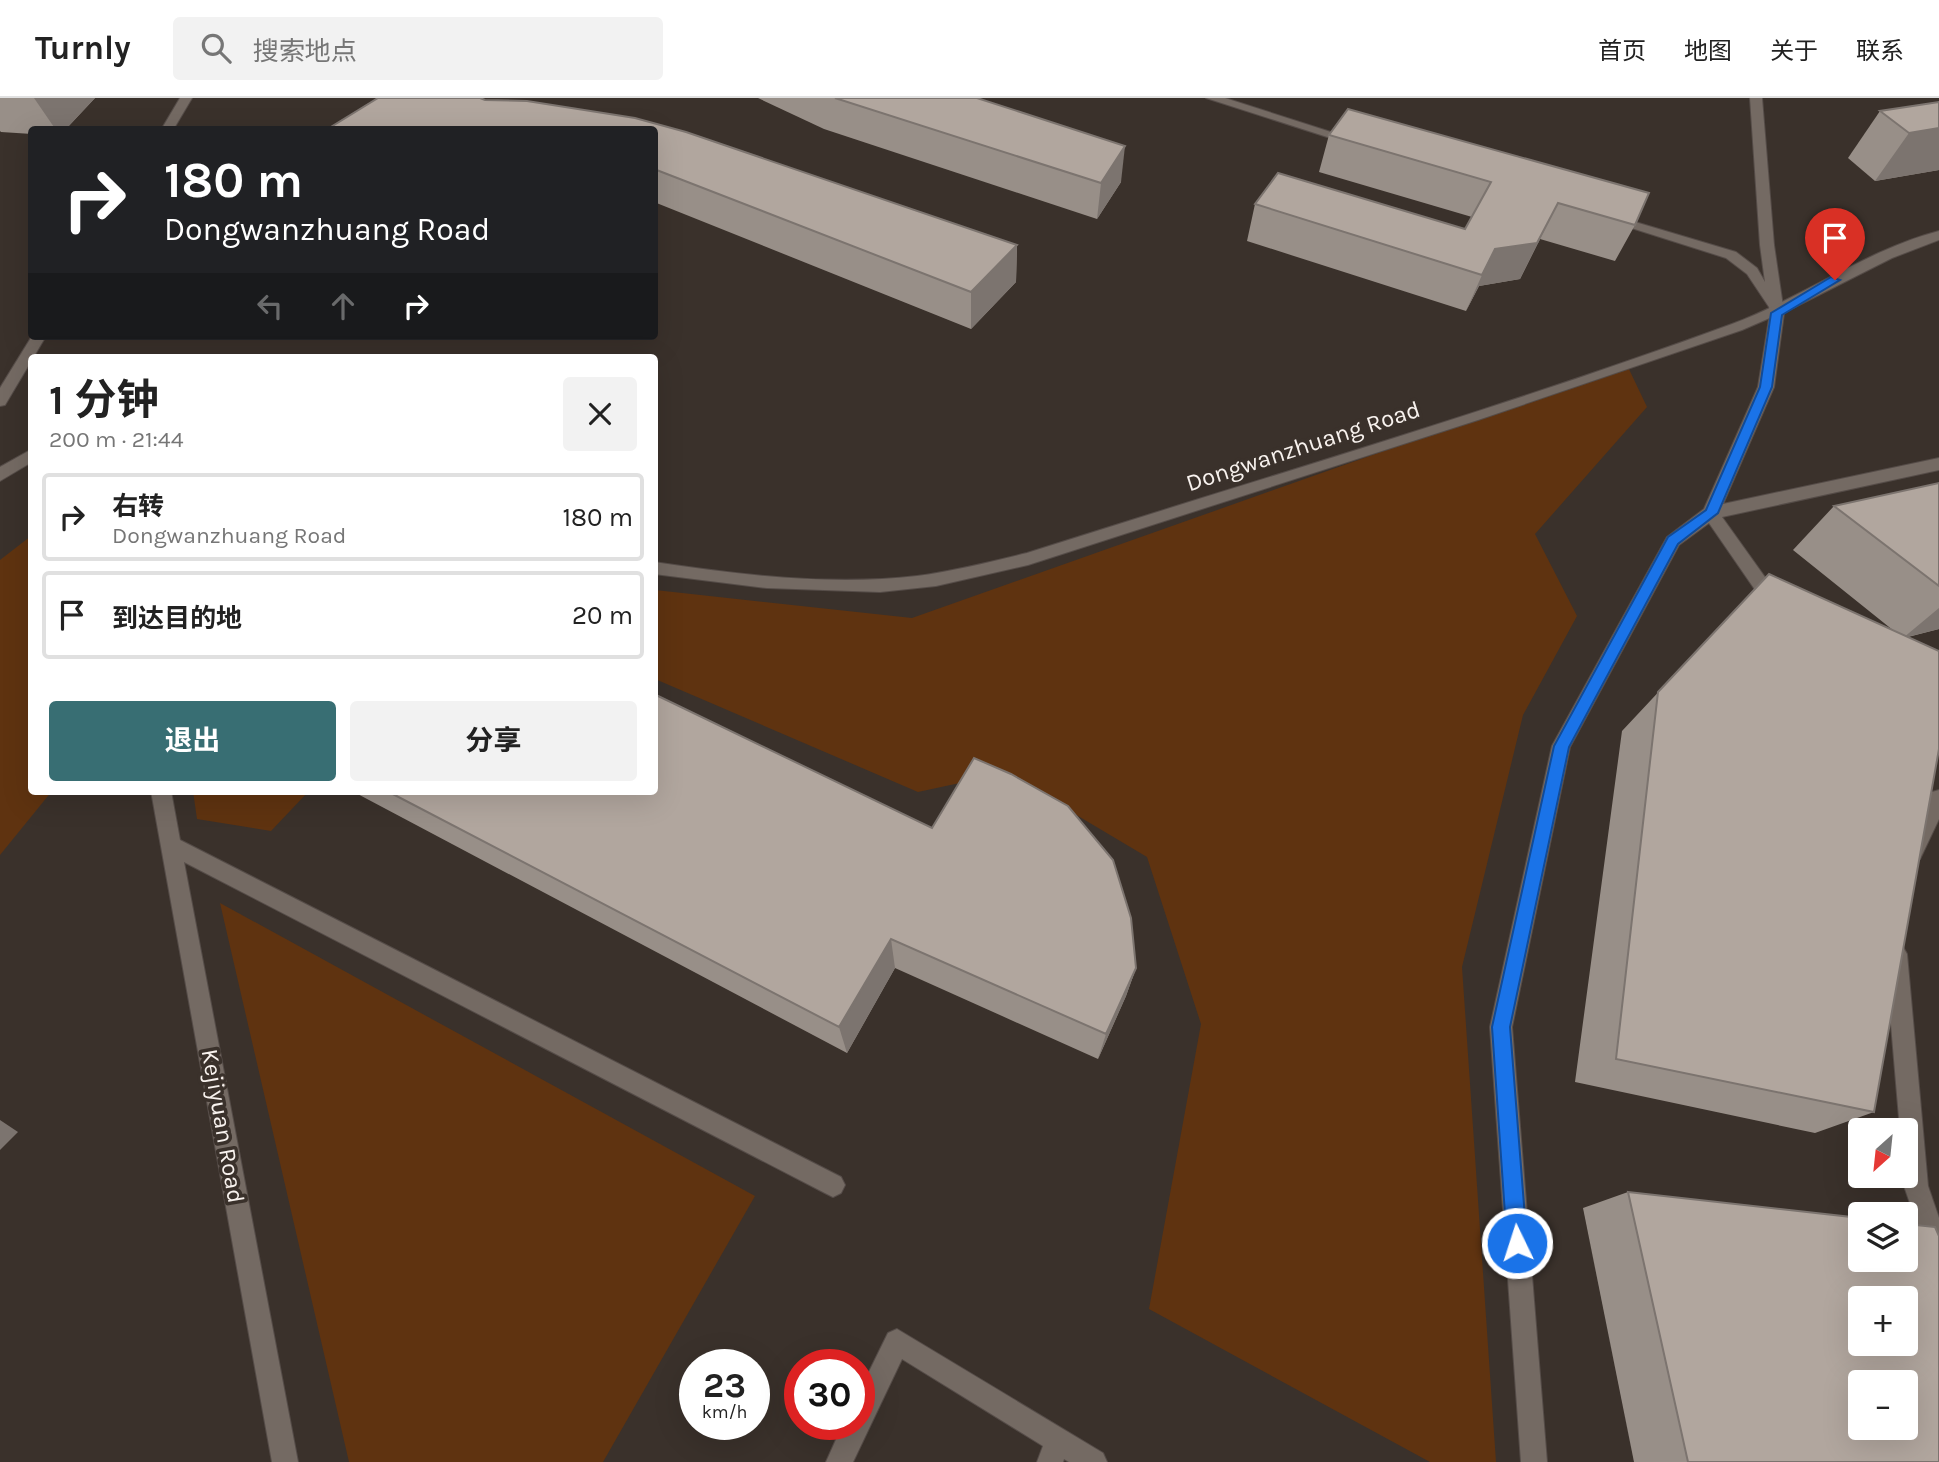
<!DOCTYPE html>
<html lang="zh">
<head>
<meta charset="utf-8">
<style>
	body { margin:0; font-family:Karla,"Noto Sans SC",sans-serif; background:#f2f2f2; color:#222; height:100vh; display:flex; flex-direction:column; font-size:26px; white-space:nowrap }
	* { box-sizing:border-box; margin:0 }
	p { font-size:23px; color:#767676 }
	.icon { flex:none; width:38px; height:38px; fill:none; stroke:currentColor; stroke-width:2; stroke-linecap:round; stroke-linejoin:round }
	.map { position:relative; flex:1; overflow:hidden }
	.details { position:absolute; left:28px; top:256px; width:630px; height:441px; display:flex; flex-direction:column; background:#fff; border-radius:7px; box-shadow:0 7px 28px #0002 }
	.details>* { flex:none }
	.hud { position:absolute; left:28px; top:28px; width:630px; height:214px; border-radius:7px; box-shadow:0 7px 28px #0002; background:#202124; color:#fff; overflow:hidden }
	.needle { width:46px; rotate:207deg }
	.tools { position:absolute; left:1848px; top:1020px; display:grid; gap:14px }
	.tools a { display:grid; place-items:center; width:70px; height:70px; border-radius:7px; background:#fff; box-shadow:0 7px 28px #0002; font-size:35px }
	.speed { position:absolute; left:679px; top:1251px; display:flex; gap:14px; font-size:35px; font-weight:700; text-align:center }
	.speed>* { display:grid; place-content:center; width:91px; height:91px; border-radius:50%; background:#fff; box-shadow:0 7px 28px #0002; line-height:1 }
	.speed small { font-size:18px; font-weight:400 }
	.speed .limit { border:10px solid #d22; background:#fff; color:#111 }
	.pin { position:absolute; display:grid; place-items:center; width:60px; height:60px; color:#fff; margin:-72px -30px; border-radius:50% 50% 50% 0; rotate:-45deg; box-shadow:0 0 7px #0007 }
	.pin .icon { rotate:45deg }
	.me { position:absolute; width:77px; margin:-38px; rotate:356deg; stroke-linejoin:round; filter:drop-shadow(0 0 5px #0008) }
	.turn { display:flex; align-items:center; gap:24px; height:147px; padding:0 21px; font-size:32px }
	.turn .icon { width:91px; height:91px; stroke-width:2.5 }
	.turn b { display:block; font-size:49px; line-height:60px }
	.lanes { display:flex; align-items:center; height:66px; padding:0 21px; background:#0003; justify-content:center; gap:35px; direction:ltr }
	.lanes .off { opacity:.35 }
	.round { display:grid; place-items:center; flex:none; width:74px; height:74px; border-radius:7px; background:#f2f2f2 }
	.headline { display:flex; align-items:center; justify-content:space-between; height:119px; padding:0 21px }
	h1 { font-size:42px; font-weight:700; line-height:52px }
	.action { display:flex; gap:14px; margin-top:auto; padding:14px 21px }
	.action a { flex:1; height:80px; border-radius:7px; background:#386e73; color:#fff; font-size:28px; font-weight:700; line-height:80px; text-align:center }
	.action a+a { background:#f2f2f2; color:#222 }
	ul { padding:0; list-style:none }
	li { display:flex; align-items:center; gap:21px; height:88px; margin:0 14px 10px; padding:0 7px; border:4px solid #e0e0e0; border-radius:7px }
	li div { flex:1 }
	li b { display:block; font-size:26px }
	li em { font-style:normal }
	header { display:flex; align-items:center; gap:42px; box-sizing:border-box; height:98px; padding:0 35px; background:#fff; border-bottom:2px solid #e0e0e0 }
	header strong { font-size:33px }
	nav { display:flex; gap:38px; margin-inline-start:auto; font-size:24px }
	.search { width:490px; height:63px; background:#f2f2f2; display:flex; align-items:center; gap:18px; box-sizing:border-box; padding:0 24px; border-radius:7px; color:#767676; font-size:26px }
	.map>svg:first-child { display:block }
	.green { fill:#5f3310 }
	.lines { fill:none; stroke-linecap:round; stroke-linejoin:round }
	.minor-casing { stroke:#554c48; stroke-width:2 }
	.tertiary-casing { stroke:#554c48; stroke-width:2 }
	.minor { fill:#746a63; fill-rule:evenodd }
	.tertiary { fill:#746a63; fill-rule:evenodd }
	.wall { fill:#988f88 }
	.shaded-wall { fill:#7c746f }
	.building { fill:#b1a69e; stroke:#7c746f; stroke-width:2; fill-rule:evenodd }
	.route { fill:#1a73e8; stroke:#114b97; stroke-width:2 }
	.labels { text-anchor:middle; stroke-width:7; stroke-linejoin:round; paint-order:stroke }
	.street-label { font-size:24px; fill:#f8f2ee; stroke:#3a312b }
</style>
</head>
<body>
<header>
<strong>Turnly</strong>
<div class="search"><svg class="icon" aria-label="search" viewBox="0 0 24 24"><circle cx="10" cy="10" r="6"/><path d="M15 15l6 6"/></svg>搜索地点</div>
<nav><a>首页</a><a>地图</a><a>关于</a><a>联系</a></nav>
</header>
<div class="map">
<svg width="1939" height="1364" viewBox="0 0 1939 1364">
	<rect width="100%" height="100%" fill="#3a312b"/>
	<!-- green -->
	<g class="green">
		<path d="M 1627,267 L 1647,309 L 1535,436 L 1577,518 L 1523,617 L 1462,869 L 1496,1364 L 1430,1364 L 1149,1211 L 1201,926 L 1147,759 L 1006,675 L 918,694 L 655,581 L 655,492 L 912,520 Z"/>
		<path d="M 31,438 L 32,693 L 52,693 L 0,757 L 0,462 Z"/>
		<path d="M 193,693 L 309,693 L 271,733 L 197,721 Z"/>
		<path d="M 220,805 L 755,1098 L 603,1364 L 349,1364 Z"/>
	</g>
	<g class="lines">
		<defs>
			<g id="minor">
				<path d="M 180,0 L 192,0 L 173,32 L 161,32 Z"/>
				<path d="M 1206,0 L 1225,0 L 1359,43 L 1353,47 L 1349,46 Z"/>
				<path d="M 1750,0 L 1762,0 L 1774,147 L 1784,215 L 1774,289 L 1723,406 L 1939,360 L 1939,372 L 1722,419 L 1772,489 L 1784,495 L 1787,500 L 1784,505 L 1778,507 L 1760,499 L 1709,425 L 1679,447 L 1570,649 L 1512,929 L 1547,1364 L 1521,1364 L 1490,929 L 1552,648 L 1667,439 L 1704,411 L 1758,289 L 1770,215 L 1769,209 L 1747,176 L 1726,160 L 1603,121 L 1610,117 L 1615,118 L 1736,154 L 1757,170 L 1765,184 L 1760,147 Z"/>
				<path d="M 32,238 L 46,238 L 5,307 L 0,308 L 0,290 Z"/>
				<path d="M 1939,692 L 1939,721 L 1920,761 L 1913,764 L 1906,761 L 1903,755 L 1906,749 L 1932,694 Z"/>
				<path d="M 151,693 L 171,693 L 180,742 L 841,1079 L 845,1087 L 841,1095 L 833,1099 L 825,1095 L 184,764 L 298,1364 L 272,1364 Z"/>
				<path d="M 1896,846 L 1903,849 L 1907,856 L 1928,1088 L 1939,1120 L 1939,1167 L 1930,1164 L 1904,1088 L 1906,1032 L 1900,1032 L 1885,856 L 1889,849 Z"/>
				<path d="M 897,1231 L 1103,1355 L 1107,1364 L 1069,1364 L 1064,1361 L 1063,1364 L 1037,1364 L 1043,1348 L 902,1261 L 853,1364 L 826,1364 L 843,1326 L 859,1326 L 859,1294 L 888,1235 Z"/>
			</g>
			<g id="tertiary">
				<path d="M 1939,133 L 1939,142 L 1892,160 L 1793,210 L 1742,232 L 1478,322 L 1028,467 L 936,488 L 880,494 L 767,490 L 654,476 L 654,464 C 740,477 830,488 917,478 C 954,473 991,464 1027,455 C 1262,380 1500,311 1732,226 C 1802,200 1866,152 1939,133 Z"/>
				<path d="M 32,351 L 32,364 L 0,383 L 0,369 Z"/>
			</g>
		</defs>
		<!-- minor casing -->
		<use href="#minor" class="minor-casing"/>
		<!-- tertiary casing -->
		<use href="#tertiary" class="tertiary-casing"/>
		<!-- minor -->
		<use href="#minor" class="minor"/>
		<!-- tertiary -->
		<use href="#tertiary" class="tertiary"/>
	</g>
	<!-- wall -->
	<g class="wall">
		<path d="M 0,0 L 95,0 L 65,32 L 32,32 L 32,36 L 1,34 L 0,33 Z"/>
		<path d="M 378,0 L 480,0 L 485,2 L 527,3 L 635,20 L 686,34 L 1017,147 L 1016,184 L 971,231 L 654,104 L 654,32 L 326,32 Z"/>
		<path d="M 758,0 L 977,0 L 1121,84 L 1097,121 L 824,31 Z"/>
		<path d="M 1939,4 L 1939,72 L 1875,83 L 1848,60 L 1880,13 Z"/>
		<path d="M 1348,11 L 1635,127 L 1615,163 L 1540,141 L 1520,181 L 1479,188 L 1466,213 L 1247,143 L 1255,106 L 1465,131 L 1472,119 L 1319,74 L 1329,37 Z"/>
		<path d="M 1939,385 L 1939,531 L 1908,539 L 1874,1014 L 1815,1035 L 1575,984 L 1622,633 L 1769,476 L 1894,533 L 1793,452 L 1834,408 Z"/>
		<path d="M 352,693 L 654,693 L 1136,870 L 1126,898 L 1098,961 L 895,870 L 847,955 Z"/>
		<path d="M 1628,1094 L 1939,1364 L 1634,1364 L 1583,1110 Z"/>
	</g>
	<!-- shaded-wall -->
	<g class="shaded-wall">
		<path d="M 34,0 L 95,0 L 65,32 L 56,32 Z"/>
		<path d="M 1939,30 L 1939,72 L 1875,83 L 1909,35 Z"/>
		<path d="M 1125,48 L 1121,84 L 1097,121 L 1101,85 Z"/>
		<path d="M 1558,105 L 1520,181 L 1479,188 L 1466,213 L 1482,177 L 1495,151 Z"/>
		<path d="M 1017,147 L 1016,184 L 971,231 L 971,194 Z"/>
		<path d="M 1939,510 L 1939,531 L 1903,540 Z"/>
		<path d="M 891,841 L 895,870 L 847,955 L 839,929 Z"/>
		<path d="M 1136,870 L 1126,898 L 1098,961 L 1106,936 Z"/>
		<path d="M 0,1022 L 18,1034 L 0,1052 Z"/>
	</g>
	<!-- building -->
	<g class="building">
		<path d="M 378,0 L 480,0 L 485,2 L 527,3 L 635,20 L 686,34 L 1017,147 L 971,194 L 654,71 L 654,32 L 326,32 Z"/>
		<path d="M 835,0 L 977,0 L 1125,48 L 1101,85 Z"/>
		<path d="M 1939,4 L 1939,30 L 1909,35 L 1880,13 Z"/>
		<path d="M 1348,11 L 1649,95 L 1635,127 L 1558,105 L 1537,145 L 1495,151 L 1482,177 L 1255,106 L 1278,75 L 1465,131 L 1491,84 L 1329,37 Z"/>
		<path d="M 1939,385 L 1939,488 L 1834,408 Z"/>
		<path d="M 1769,476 L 1939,553 L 1939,651 L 1874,1014 L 1616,961 L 1658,594 Z"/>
		<path d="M 654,596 L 932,730 L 974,660 L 1011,676 L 1068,708 L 1113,762 L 1131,820 L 1136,870 L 1106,936 L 891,841 L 839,929 L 387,693 L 654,693 Z"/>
		<path d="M 1628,1094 L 1860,1120 L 1860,1162 L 1906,1162 L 1906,1126 L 1935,1129 L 1939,1138 L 1939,1364 L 1688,1364 ZM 1860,1200 L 1906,1200 L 1906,1246 L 1860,1246 ZM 1860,1284 L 1906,1284 L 1906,1330 L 1860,1330 Z"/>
	</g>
	<!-- route -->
	<path class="route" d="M 1831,179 L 1840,182 L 1782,217 L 1772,289 L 1718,415 L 1678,446 L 1569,649 L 1510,929 L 1527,1145 L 1524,1152 L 1517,1155 L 1510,1152 L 1507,1145 L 1492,929 L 1554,648 L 1668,439 L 1706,412 L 1760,289 L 1771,215 Z"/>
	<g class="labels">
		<!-- street labels -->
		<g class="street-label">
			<text transform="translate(1303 348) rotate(-18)" y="8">Dongwanzhuang Road</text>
			<text transform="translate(223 1028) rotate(80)" y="8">Kejiyuan Road</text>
		</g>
	</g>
</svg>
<div class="tools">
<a><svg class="needle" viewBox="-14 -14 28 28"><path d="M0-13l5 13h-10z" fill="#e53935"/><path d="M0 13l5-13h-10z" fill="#767676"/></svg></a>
<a><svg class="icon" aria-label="layers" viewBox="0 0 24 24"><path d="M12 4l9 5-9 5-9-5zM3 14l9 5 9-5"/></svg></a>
<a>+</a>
<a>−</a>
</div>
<div class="speed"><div>23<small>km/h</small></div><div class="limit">30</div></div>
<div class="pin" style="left:1835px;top:182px;background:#d93025"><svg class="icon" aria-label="arrive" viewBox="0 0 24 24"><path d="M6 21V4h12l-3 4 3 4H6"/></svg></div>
<svg class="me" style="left:1517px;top:1145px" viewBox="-20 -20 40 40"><circle r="17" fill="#1a73e8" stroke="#fff" stroke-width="3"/><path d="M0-11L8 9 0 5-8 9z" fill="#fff"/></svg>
<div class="hud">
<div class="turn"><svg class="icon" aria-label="right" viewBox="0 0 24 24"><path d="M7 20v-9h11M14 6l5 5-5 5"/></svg><div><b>180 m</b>Dongwanzhuang Road</div></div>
<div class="lanes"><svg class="icon off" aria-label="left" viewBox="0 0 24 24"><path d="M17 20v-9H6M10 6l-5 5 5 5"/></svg><svg class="icon off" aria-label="ahead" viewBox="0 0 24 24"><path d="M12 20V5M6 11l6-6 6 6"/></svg><svg class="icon" aria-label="right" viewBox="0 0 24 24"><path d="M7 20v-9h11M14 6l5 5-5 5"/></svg></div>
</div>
<section class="details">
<div class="headline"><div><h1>1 分钟</h1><p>200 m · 21:44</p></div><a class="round"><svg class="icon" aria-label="close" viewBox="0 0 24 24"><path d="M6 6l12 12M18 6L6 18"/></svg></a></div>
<ul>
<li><svg class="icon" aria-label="right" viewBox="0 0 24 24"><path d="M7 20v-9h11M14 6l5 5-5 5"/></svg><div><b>右转</b><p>Dongwanzhuang Road</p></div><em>180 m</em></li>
<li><svg class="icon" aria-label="arrive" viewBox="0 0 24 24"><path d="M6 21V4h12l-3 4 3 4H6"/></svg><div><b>到达目的地</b></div><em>20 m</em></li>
</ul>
<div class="action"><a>退出</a><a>分享</a></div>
</section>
</div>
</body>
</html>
